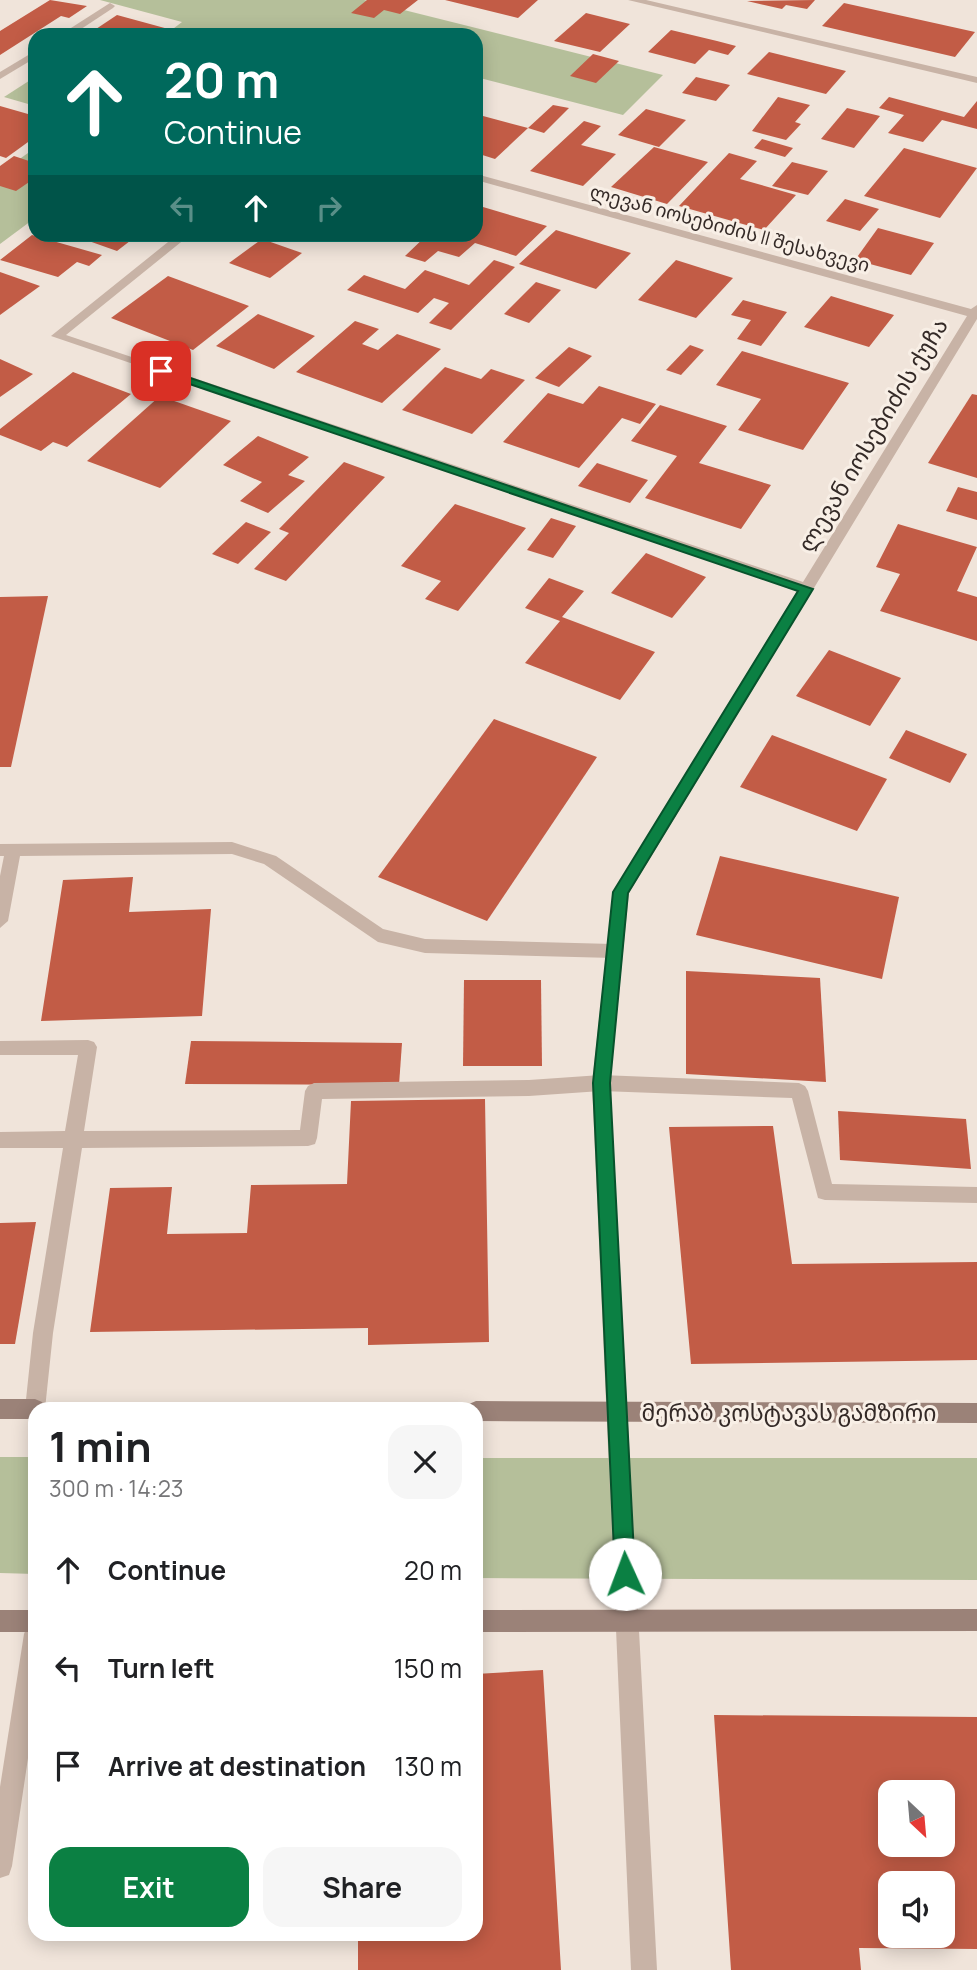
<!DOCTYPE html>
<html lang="en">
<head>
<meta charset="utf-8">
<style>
	body { margin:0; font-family:Manrope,"Noto Sans Georgian",sans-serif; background:#f6f6f6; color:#202124; height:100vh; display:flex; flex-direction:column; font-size:26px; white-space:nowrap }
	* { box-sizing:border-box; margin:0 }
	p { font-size:23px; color:#757577 }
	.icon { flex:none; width:38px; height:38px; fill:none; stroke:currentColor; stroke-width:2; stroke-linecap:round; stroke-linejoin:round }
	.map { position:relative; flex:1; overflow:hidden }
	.panel { position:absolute; left:28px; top:1402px; width:455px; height:539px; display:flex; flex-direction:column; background:#fff; border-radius:21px; box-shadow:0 4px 18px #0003 }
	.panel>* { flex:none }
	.hud { position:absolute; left:28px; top:28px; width:455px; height:214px; border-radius:21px; box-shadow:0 4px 18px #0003; background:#00695c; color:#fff; overflow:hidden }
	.needle { width:46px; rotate:154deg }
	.buttons { position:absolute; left:878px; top:1780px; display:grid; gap:14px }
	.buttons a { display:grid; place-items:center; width:77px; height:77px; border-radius:14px; background:#fff; box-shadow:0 4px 18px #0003; font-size:35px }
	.pin { position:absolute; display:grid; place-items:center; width:60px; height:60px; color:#fff; margin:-30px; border-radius:14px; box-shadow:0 4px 10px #0006 }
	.me { position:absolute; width:77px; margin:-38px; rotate:358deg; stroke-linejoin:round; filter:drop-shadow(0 0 5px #0008) }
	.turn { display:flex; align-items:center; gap:24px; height:147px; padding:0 21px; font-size:32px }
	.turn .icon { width:91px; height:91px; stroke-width:2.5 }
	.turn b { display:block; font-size:49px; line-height:60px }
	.lanes { display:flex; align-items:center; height:66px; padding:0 21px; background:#0003; justify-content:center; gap:35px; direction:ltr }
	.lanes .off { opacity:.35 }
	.round { display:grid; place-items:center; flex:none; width:74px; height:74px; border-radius:21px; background:#f6f6f6 }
	.summary { display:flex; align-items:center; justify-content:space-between; height:119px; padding:0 21px }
	h1 { font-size:42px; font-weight:700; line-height:52px }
	.button { display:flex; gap:14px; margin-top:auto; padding:14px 21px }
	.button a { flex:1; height:80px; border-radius:21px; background:#0b8043; color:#fff; font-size:28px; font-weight:700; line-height:80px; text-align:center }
	.button a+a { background:#f6f6f6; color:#202124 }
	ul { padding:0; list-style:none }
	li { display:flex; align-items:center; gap:21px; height:98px; padding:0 21px }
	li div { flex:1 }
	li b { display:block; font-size:26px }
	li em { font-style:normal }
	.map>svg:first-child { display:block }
	.green { fill:#b5bf9a }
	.building { fill:#c25c46; fill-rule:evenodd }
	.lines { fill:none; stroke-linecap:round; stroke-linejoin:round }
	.lane { fill:#c8b3a6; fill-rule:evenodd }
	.street { fill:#c8b3a6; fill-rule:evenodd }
	.secondary { fill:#9b8278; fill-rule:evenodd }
	.route { fill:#0b8043; stroke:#07532c; stroke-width:2 }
	.labels { text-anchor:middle; stroke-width:6; stroke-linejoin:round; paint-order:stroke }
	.far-street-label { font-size:19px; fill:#342a27; stroke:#f8efe6 }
	.street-label { font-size:23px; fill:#342a27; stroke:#f8efe6 }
</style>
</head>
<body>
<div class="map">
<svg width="977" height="1970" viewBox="0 0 977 1970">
	<rect width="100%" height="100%" fill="#f0e4da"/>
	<!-- green -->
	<g class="green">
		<path d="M 100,0 L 364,0 L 663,75 L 623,115 L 476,77 L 476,35 L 165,35 L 182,22 Z"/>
		<path d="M 35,77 L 35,106 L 4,97 Z"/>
		<path d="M 35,148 L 35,218 L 0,244 L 0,173 Z"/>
		<path d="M 0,1457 L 35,1457 L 35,1574 L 0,1573 Z"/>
		<path d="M 476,1458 L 977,1458 L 977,1580 L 476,1578 Z"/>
	</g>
	<!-- building -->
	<g class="building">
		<path d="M 50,0 L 87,6 L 69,18 L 61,16 L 0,55 L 0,31 Z"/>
		<path d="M 367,0 L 418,0 L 400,14 L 384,10 L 374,18 L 351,13 Z"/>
		<path d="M 445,0 L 538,0 L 518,18 Z"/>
		<path d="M 815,0 L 807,9 L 786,5 L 782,9 L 747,1 Z"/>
		<path d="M 844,3 L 975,32 L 955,57 L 822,26 Z"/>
		<path d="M 586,13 L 630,24 L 600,52 L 554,41 Z"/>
		<path d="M 117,15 L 172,30 L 165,35 L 87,35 Z"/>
		<path d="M 671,30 L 717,41 L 736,46 L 728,55 L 709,50 L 695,64 L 648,52 Z"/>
		<path d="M 769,52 L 846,71 L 826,94 L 747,74 Z"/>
		<path d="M 593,54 L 619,61 L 596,83 L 570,76 Z"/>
		<path d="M 696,77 L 730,85 L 716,101 L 682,93 Z"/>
		<path d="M 778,97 L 810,105 L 795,122 L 801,124 L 786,140 L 752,131 Z"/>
		<path d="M 889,97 L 964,117 L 977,101 L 977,129 L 942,120 L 923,142 L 888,133 L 904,115 L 879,108 Z"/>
		<path d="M 553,105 L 569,108 L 544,133 L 528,128 Z"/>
		<path d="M 0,106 L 35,116 L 35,137 L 6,158 L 0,156 Z"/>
		<path d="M 847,108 L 880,116 L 854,148 L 821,139 Z"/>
		<path d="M 646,109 L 686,120 L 659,147 L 618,135 Z"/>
		<path d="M 483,116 L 528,128 L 495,159 L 476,153 L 476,122 Z"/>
		<path d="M 584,121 L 601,126 L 581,145 L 616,154 L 583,186 L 530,171 Z"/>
		<path d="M 762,139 L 793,148 L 785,157 L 754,148 Z"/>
		<path d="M 654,147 L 708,162 L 667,204 L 611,187 Z"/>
		<path d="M 904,148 L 977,168 L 940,218 L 864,196 Z"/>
		<path d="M 729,153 L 757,161 L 740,179 L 796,195 L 764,230 L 679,206 Z"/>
		<path d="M 14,156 L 35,163 L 35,178 L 16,191 L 0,186 L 0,166 Z"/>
		<path d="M 792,162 L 828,171 L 808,195 L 772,186 Z"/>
		<path d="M 845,199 L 879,209 L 860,231 L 826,221 Z"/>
		<path d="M 483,207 L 547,226 L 516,256 L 475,243 L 459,257 L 438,251 L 425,262 L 405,256 L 428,234 L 476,234 L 476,213 Z"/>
		<path d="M 878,228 L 934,243 L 911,275 L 855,260 Z"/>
		<path d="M 556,230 L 631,253 L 596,289 L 519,264 Z"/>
		<path d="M 69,234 L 139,234 L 117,251 Z"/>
		<path d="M 32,235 L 102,255 L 89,266 L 77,262 L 58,277 L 0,260 Z"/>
		<path d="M 262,239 L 302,253 L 270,278 L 229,263 Z"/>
		<path d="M 494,260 L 515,267 L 451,330 L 429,323 L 449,303 L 434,298 L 418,313 L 347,290 L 364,275 L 405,289 L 425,270 L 469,285 Z"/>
		<path d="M 676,260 L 733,278 L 696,318 L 638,300 Z"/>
		<path d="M 0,272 L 40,286 L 0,315 Z"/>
		<path d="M 168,276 L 249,306 L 193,350 L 111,318 Z"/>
		<path d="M 536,282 L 561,290 L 529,323 L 504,314 Z"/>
		<path d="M 831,296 L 894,315 L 869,347 L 804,327 Z"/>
		<path d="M 743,300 L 787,312 L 761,346 L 737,339 L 751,320 L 731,315 Z"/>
		<path d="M 258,314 L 315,336 L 274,369 L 216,346 Z"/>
		<path d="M 355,321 L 379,329 L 362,344 L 378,350 L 397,334 L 441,349 L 382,403 L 296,372 Z"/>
		<path d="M 690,345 L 704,350 L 681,375 L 666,370 Z"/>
		<path d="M 569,347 L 592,356 L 559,387 L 535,378 Z"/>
		<path d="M 742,351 L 849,383 L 803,450 L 738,430 L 761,399 L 716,385 Z"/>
		<path d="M 0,359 L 33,374 L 0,397 Z"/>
		<path d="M 445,367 L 481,379 L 491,369 L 525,380 L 472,434 L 402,410 Z"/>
		<path d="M 73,372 L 131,394 L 67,447 L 53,442 L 41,451 L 0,435 L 0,429 Z"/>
		<path d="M 599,386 L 656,404 L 640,424 L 622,418 L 579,468 L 503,442 L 548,393 L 583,404 Z"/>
		<path d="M 972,394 L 977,395 L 977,478 L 928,463 Z"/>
		<path d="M 160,396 L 231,421 L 160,488 L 87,461 Z"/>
		<path d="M 660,405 L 727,426 L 699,463 L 771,485 L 741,529 L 645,498 L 677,456 L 631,441 Z"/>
		<path d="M 258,436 L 309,457 L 288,475 L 305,481 L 268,513 L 240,501 L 262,482 L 223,465 Z"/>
		<path d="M 344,462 L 385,477 L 286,581 L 254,569 L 289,533 L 279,529 Z"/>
		<path d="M 597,463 L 648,480 L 630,503 L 578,486 Z"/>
		<path d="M 958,487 L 977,492 L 977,520 L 946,511 Z"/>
		<path d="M 455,504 L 526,528 L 458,611 L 425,599 L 441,581 L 401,566 Z"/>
		<path d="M 551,518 L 576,526 L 553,558 L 527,550 Z"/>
		<path d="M 246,522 L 271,532 L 238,564 L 212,554 Z"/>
		<path d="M 898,524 L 977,547 L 957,591 L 977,597 L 977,641 L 880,611 L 900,574 L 876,567 Z"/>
		<path d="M 646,553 L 706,577 L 672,618 L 611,593 Z"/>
		<path d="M 549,578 L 584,591 L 562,617 L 655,652 L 620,700 L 525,663 L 560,621 L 525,608 Z"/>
		<path d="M 48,596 L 11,767 L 0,767 L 0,597 Z"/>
		<path d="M 829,650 L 901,678 L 870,726 L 796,696 Z"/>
		<path d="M 494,719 L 597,757 L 487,921 L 378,877 Z"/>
		<path d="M 906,730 L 967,754 L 950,783 L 889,758 Z"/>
		<path d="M 772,735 L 887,779 L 857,831 L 740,787 Z"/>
		<path d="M 720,856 L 899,897 L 882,979 L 696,935 Z"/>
		<path d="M 133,877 L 129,912 L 211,909 L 202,1016 L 41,1021 L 63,880 Z"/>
		<path d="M 686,971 L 820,978 L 826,1082 L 686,1074 Z"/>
		<path d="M 464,980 L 541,980 L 542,1066 L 463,1066 Z"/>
		<path d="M 191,1041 L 402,1043 L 399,1085 L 185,1084 Z"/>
		<path d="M 485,1099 L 489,1342 L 368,1345 L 368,1328 L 90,1332 L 110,1188 L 172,1187 L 167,1234 L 247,1233 L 251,1185 L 347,1184 L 351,1101 Z"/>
		<path d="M 838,1111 L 966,1119 L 971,1169 L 840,1160 Z"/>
		<path d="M 773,1126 L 792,1264 L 977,1262 L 977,1360 L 691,1364 L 669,1127 Z"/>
		<path d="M 36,1222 L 15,1344 L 0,1344 L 0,1223 Z"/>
		<path d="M 543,1670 L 561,1970 L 358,1970 L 358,1934 L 476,1934 L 476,1674 Z"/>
		<path d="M 714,1715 L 977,1717 L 977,1949 L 859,1948 L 861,1970 L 731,1970 ZM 891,1792 L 943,1792 L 943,1844 L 891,1844 ZM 891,1883 L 943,1883 L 943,1936 L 891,1936 Z"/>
	</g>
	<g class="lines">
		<!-- lane -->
		<g class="lane">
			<path d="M 110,3 L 115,6 L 113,8 L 72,35 L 60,35 Z"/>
			<path d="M 35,51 L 35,58 L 0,79 L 0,72 Z"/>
			<path d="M 232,842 L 276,856 L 383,929 L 425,939 L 613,944 L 619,946 L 622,951 L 619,956 L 613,958 L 425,953 L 378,942 L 264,864 L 232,854 L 20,856 L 8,921 L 0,928 L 0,876 L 4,856 L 0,856 L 0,844 Z"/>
			<path d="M 88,1040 L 94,1042 L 97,1047 L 84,1131 L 300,1130 L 305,1091 L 308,1086 L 314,1083 L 529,1080 L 601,1075 L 799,1083 L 805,1086 L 808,1091 L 832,1184 L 977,1187 L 977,1203 L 825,1200 L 818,1198 L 792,1098 L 601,1091 L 529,1096 L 322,1099 L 317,1138 L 315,1144 L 308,1146 L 82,1148 L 53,1333 L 45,1409 L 35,1409 L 35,1419 L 28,1416 L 25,1409 L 33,1333 L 63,1148 L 0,1148 L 0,1132 L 65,1131 L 78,1055 L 0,1055 L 0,1041 Z"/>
			<path d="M 35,1623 L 35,1711 L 12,1866 L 9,1875 L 0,1878 L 0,1787 L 24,1634 L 27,1626 Z"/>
		</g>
		<!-- street -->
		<g class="street">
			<path d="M 628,0 L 646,0 L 977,77 L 977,83 Z"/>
			<path d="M 476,174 L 971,309 L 977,305 L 977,319 L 629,893 L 610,1083 L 657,1970 L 631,1970 L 592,1083 L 613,892 L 798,590 L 51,336 L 178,234 L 191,234 L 66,335 L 803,582 L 967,316 L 476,180 Z"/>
		</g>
		<!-- secondary -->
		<g class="secondary">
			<path d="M 0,1399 L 35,1399 L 42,1402 L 45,1409 L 35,1409 L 35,1419 L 0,1419 Z"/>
			<path d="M 476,1401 L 977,1403 L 977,1423 L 476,1421 L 476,1409 L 467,1409 L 469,1404 Z"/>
			<path d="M 977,1609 L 977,1631 L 476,1632 L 476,1610 Z"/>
			<rect x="0" y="1610" width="35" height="22"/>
		</g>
	</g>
	<!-- route -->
	<path class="route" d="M 161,368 L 813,589 L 628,893 L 610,1083 L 635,1574 L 632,1581 L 625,1584 L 618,1581 L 615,1574 L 593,1083 L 613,892 L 798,591 L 157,373 L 156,371 Z"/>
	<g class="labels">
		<!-- far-street labels -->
		<g class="far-street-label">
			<text transform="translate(730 228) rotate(15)" y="7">ლევან იოსებიძის II შესახვევი</text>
		</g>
		<!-- street labels -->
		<g class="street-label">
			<text transform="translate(873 435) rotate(-59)" y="8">ლევან იოსებიძის ქუჩა</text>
			<text x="789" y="1421">მერაბ კოსტავას გამზირი</text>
		</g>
	</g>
</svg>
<div class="buttons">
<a><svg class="needle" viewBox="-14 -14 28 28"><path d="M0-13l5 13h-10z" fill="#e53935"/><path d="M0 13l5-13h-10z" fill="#757577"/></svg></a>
<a><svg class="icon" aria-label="sound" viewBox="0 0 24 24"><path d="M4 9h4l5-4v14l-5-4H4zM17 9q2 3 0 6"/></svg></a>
</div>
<div class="pin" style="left:161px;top:371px;background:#d93025"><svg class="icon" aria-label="arrive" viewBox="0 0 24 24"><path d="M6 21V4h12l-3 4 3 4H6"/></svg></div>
<svg class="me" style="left:625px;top:1574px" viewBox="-20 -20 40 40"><circle r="19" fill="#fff"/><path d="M0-13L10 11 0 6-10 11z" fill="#0b8043"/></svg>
<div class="hud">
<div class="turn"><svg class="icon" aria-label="ahead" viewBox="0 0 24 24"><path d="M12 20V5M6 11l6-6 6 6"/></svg><div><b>20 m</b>Continue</div></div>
<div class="lanes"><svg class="icon off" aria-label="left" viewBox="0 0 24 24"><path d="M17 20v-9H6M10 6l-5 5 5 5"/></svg><svg class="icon" aria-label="ahead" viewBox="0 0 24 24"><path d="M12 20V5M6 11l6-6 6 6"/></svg><svg class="icon off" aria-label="right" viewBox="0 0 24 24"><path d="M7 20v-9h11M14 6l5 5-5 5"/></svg></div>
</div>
<section class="panel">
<div class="summary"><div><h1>1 min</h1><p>300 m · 14:23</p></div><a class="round"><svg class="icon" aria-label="close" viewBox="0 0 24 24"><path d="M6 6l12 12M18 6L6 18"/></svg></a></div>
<ul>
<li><svg class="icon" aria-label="ahead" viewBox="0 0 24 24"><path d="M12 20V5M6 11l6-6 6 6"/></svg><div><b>Continue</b></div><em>20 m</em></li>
<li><svg class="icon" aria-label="left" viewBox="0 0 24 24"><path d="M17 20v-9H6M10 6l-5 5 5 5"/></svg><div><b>Turn left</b></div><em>150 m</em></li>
<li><svg class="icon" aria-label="arrive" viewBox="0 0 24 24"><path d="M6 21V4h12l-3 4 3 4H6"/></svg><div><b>Arrive at destination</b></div><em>130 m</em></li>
</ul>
<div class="button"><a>Exit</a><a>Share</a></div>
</section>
</div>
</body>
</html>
